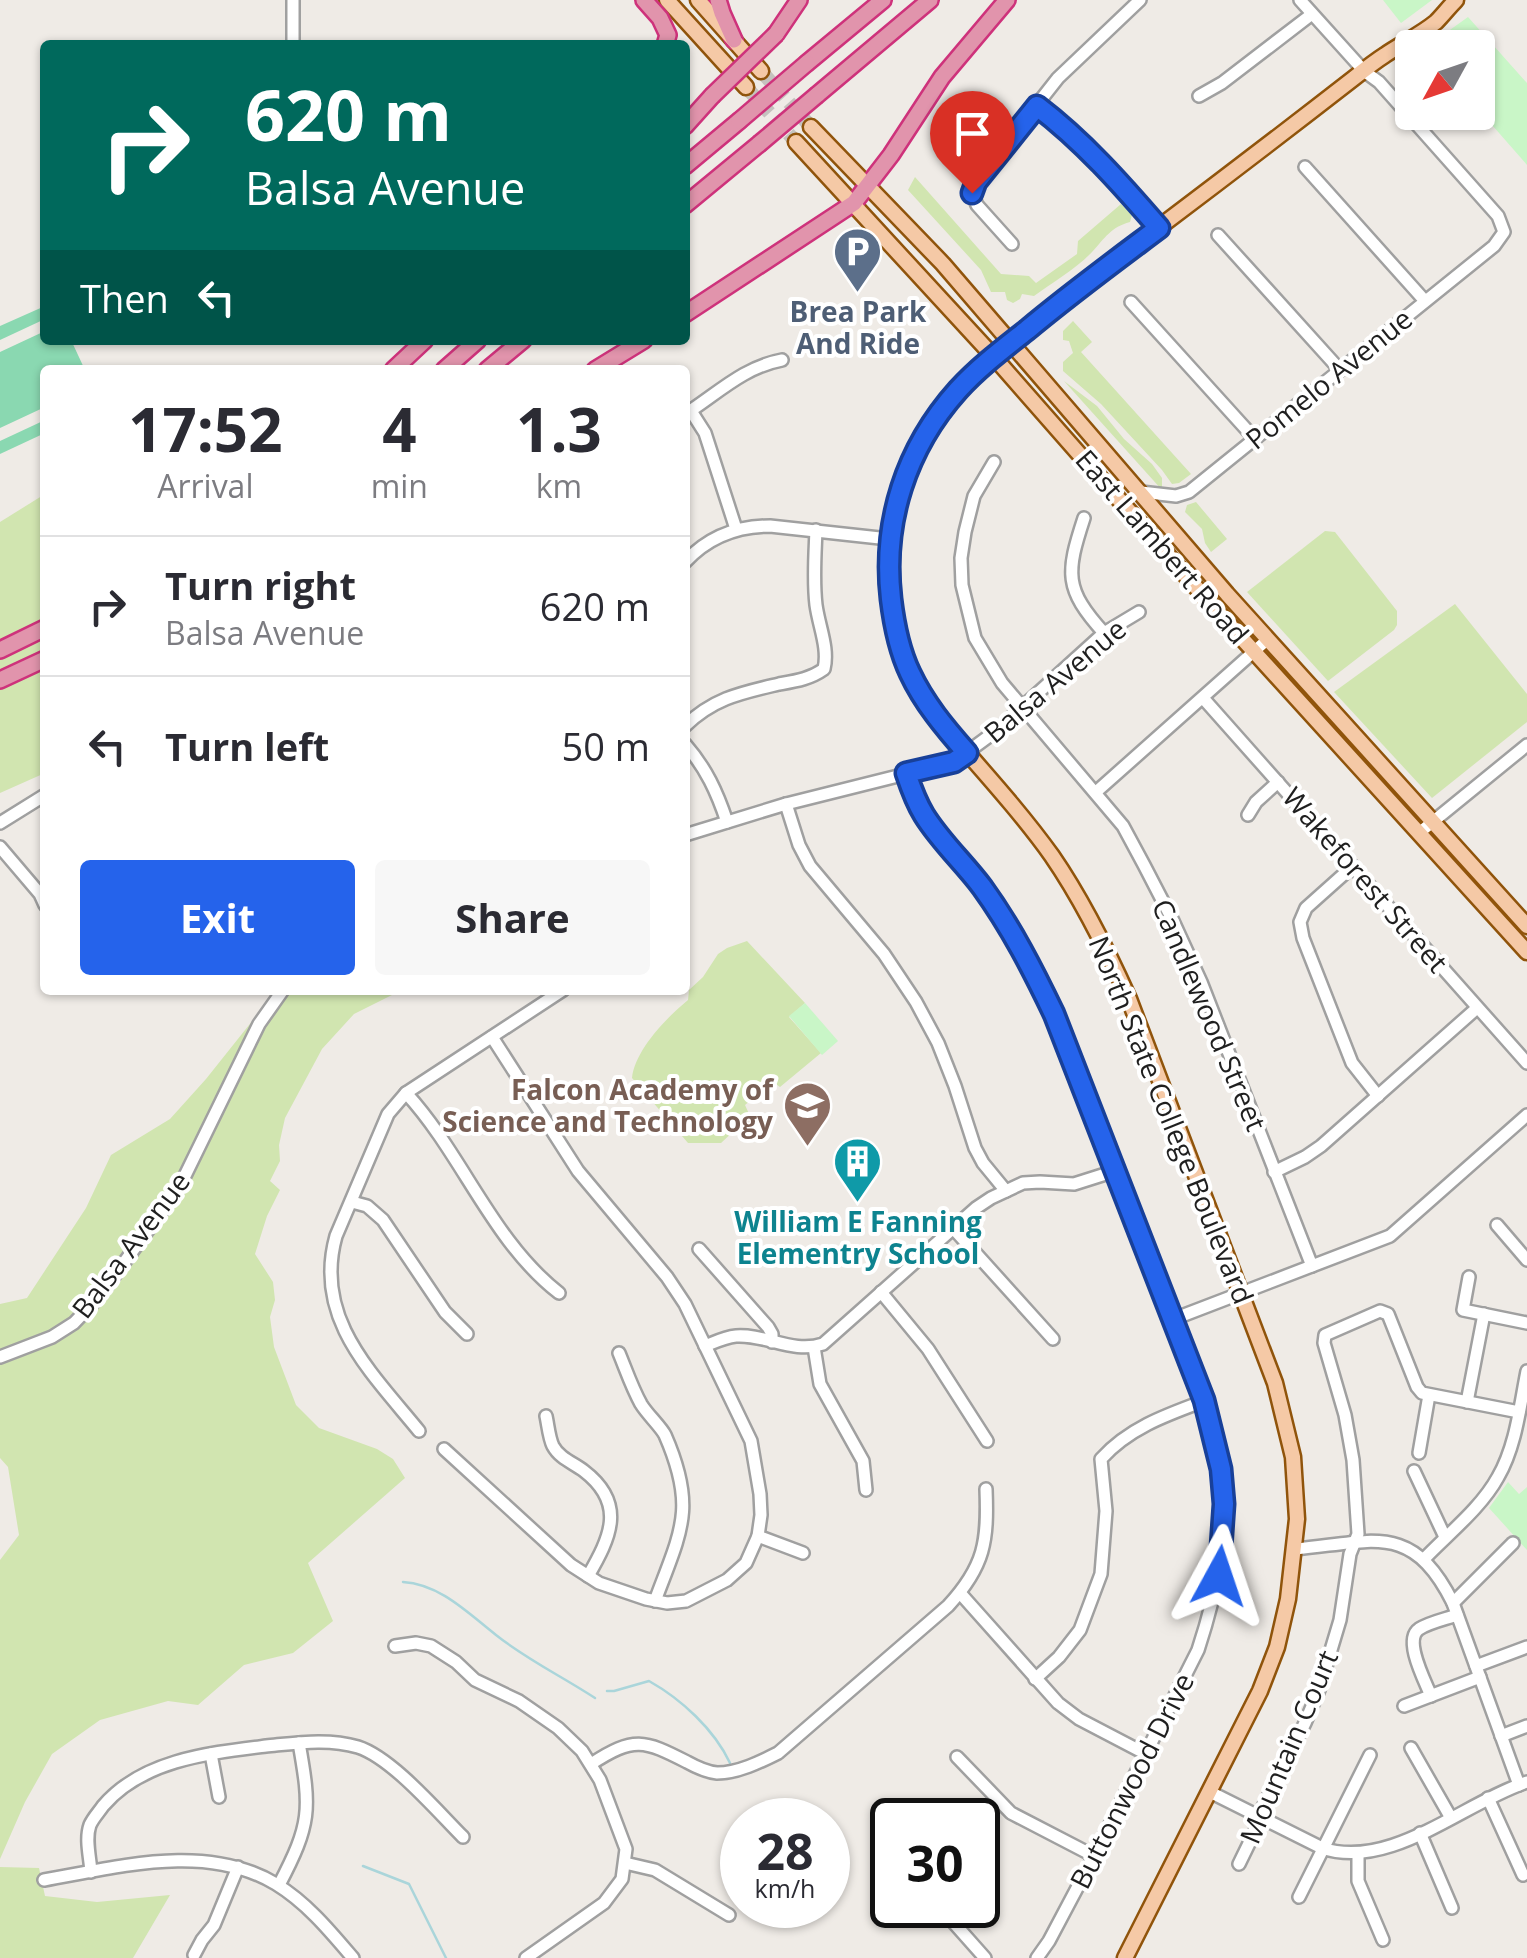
<!DOCTYPE html>
<html lang="en">
<head>
<meta charset="utf-8">
<style>
	body { margin:0; font-family:"Open Sans",sans-serif; background:#f7f7f7; color:#2b2b33; height:100vh; display:flex; flex-direction:column; font-size:38px; white-space:nowrap }
	* { box-sizing:border-box; margin:0 }
	p { font-size:32px; color:#7c7c81 }
	.icon { flex:none; width:55px; height:55px; fill:none; stroke:currentColor; stroke-width:2; stroke-linecap:round; stroke-linejoin:round }
	.map { position:relative; flex:1; overflow:hidden }
	.details { position:absolute; left:40px; top:365px; width:650px; height:630px; display:flex; flex-direction:column; background:#fff; border-radius:10px; box-shadow:0 2px 8px #0004 }
	.details>* { flex:none }
	.guide { position:absolute; left:40px; top:40px; width:650px; height:305px; border-radius:10px; box-shadow:0 2px 8px #0004; background:#00695c; color:#fff; overflow:hidden }
	.needle { width:65px; rotate:230deg }
	.buttons { position:absolute; left:1395px; top:30px; display:grid; gap:20px }
	.buttons a { display:grid; place-items:center; width:100px; height:100px; border-radius:10px; background:#fff; box-shadow:0 2px 8px #0004; font-size:50px }
	.speed { position:absolute; left:720px; top:1798px; display:flex; gap:20px; font-size:50px; font-weight:700; text-align:center }
	.speed>* { display:grid; place-content:center; width:130px; height:130px; border-radius:50%; background:#fff; box-shadow:0 2px 8px #0004; line-height:1 }
	.speed small { font-size:25px; font-weight:400 }
	.speed .limit { border:5px solid #111; border-radius:15px; background:#fff; color:#111 }
	.pin { position:absolute; display:grid; place-items:center; width:85px; height:85px; color:#fff; margin:-102px -42px; border-radius:50% 50% 50% 0; rotate:-45deg; box-shadow:0 0 10px #0007 }
	.pin .icon { rotate:45deg }
	.me { position:absolute; width:110px; margin:-55px; rotate:5deg; stroke-linejoin:round; filter:drop-shadow(0 0 8px #0008) }
	.turn { display:flex; align-items:center; gap:35px; height:210px; padding:0 40px; font-size:45px }
	.turn .icon { width:130px; height:130px; stroke-width:2.5 }
	.turn b { display:block; font-size:70px; line-height:85px }
	.then { display:flex; align-items:center; height:95px; padding:0 40px; background:#0003; gap:20px; font-size:38px }
	.eta { display:flex; justify-content:space-evenly; align-items:center; height:170px; text-align:center }
	.eta b { font-size:60px; font-weight:700; line-height:70px }
	.primary-button { display:flex; gap:20px; margin-top:auto; padding:20px 40px }
	.primary-button a { flex:1; height:115px; border-radius:10px; background:#2563eb; color:#fff; font-size:40px; font-weight:700; line-height:115px; text-align:center }
	.primary-button a+a { background:#f7f7f7; color:#2b2b33 }
	ul { padding:0; list-style:none }
	li { display:flex; align-items:center; gap:30px; height:140px; padding:0 40px; border-top:2px solid #e1e1e2 }
	li div { flex:1 }
	li b { display:block; font-size:38px }
	li em { font-style:normal }
	.map>svg:first-child { display:block }
	.grass { fill:#d1e5b0 }
	.park { fill:#c9f6c7 }
	.pitch { fill:#8ad8b1 }
	.lines { fill:none; stroke-linecap:round; stroke-linejoin:round }
	.stream { stroke:#aad5da; stroke-width:2.5 }
	.major-tunnel { stroke:#c5c2be; stroke-width:14; stroke-dasharray:14 7; stroke-linecap:butt }
	.minor-casing { stroke:#a0a0a0; stroke-width:16 }
	.major-casing { stroke:#90540b; stroke-width:19 }
	.highway-casing { stroke:#ce327b; stroke-width:20 }
	.minor { stroke:#fff; stroke-width:11 }
	.major { stroke:#f5c9a6; stroke-width:14 }
	.highway { stroke:#e194ac; stroke-width:15 }
	.highway-bridge-casing { stroke:#ce327b; stroke-width:20; stroke-linecap:butt }
	.highway-bridge { stroke:#e194ac; stroke-width:15 }
	.route-casing { stroke:#184099; stroke-width:25 }
	.route { stroke:#2563eb; stroke-width:18 }
	.labels { text-anchor:middle; stroke-width:8; stroke-linejoin:round; paint-order:stroke }
	.service-label { font-size:28px; font-weight:bold; fill:#4e5e75; stroke:#fff }
	.street-label { font-size:28px; fill:#1f1f1f; stroke:#fff }
	.education-label { font-size:28px; font-weight:bold; fill:#785e54; stroke:#fff; text-anchor:end }
	.culture-label { font-size:28px; font-weight:bold; fill:#0d838f; stroke:#fff }
</style>
</head>
<body>
<div class="map">
<svg width="1527" height="1958" viewBox="0 0 1527 1958">
	<rect width="100%" height="100%" fill="#efebe6"/>
	<!-- grass -->
	<g class="grass">
		<path d="M 915,177 L 1001,274 L 1029,276 L 1036,283 L 1077,254 L 1078,241 L 1121,204 L 1132,215 L 1130,222 C 1111,227 1105,238 1092,252 C 1077,268 1052,283 1034,296 L 1022,294 L 1020,299 L 1013,303 L 1007,300 L 1005,292 L 991,292 L 981,270 L 908,190 Z"/>
		<path d="M 1073,321 L 1092,342 L 1081,352 L 1191,474 L 1179,483 L 1172,484 L 1162,470 L 1101,404 L 1063,371 L 1063,362 L 1073,353 L 1069,341 L 1063,340 L 1063,331 Z"/>
		<path d="M 1064,381 L 1097,406 L 1124,439 L 1152,464 L 1162,478 L 1162,490 Z"/>
		<path d="M 45,494 L 45,773 L 0,793 L 0,522 Z"/>
		<path d="M 1196,502 L 1227,539 L 1211,552 L 1205,543 L 1202,529 L 1185,512 L 1187,505 Z"/>
		<path d="M 1325,531 L 1335,532 L 1397,611 L 1397,625 L 1394,630 L 1328,681 L 1247,592 Z"/>
		<path d="M 1455,604 L 1527,694 L 1527,722 L 1432,798 L 1334,692 Z"/>
		<path d="M 747,941 L 805,1003 L 789,1017 L 821,1053 L 780,1087 L 773,1082 L 745,1105 L 750,1116 L 721,1143 L 688,1143 L 632,1078 C 635,1050 667,1017 688,1000 L 689,990 L 703,977 L 718,954 L 727,948 Z"/>
		<path d="M 277,990 L 402,990 L 354,1014 L 322,1049 L 285,1118 L 279,1145 L 280,1161 L 270,1181 L 280,1190 L 267,1216 L 255,1254 L 273,1282 L 275,1300 L 270,1317 L 274,1347 L 296,1405 L 319,1428 L 377,1449 L 393,1459 L 405,1478 L 308,1563 L 333,1621 L 293,1653 L 244,1665 L 198,1705 L 168,1701 L 100,1720 L 52,1754 L 25,1802 L 0,1859 L 0,1560 L 19,1535 L 8,1467 L 0,1458 L 0,1304 L 27,1298 L 86,1208 L 111,1155 L 170,1119 L 206,1079 Z"/>
		<path d="M 0,1867 L 39,1868 L 45,1896 L 97,1902 L 170,1895 L 133,1958 L 0,1958 Z"/>
	</g>
	<!-- park -->
	<g class="park">
		<path d="M 1383,0 L 1432,0 L 1401,23 Z"/>
		<path d="M 1468,17 L 1527,83 L 1527,165 L 1478,109 L 1478,48 L 1426,47 Z"/>
		<path d="M 805,1003 L 838,1041 L 822,1055 L 789,1016 Z"/>
		<path d="M 1508,1482 L 1519,1494 L 1527,1487 L 1527,1550 L 1489,1508 Z"/>
	</g>
	<!-- pitch -->
	<g class="pitch">
		<path d="M 45,306 L 45,319 L 0,340 L 0,326 Z"/>
		<path d="M 45,331 L 45,340 L 71,340 L 85,370 L 45,370 L 45,407 L 0,428 L 0,352 Z"/>
		<path d="M 45,420 L 45,433 L 0,454 L 0,441 Z"/>
	</g>
	<g class="lines">
		<!-- stream -->
		<g class="stream">
			<path d="M 403,1582 C 440,1584 469,1614 496,1635 C 526,1659 563,1677 595,1698"/>
			<path d="M 607,1691 L 614,1691 L 649,1681 C 681,1699 714,1729 730,1763"/>
			<path d="M 363,1866 L 409,1884 L 446,1958"/>
		</g>
		<!-- major-tunnel -->
		<g class="major-tunnel">
			<path d="M 761,71 L 811,127"/>
			<path d="M 746,87 L 796,142"/>
		</g>
		<defs>
			<g id="minor">
				<path d="M 293,45 L 293,0"/>
				<path d="M 1199,96 L 1222,83 L 1312,14"/>
				<path d="M 1037,106 C 1083,141 1120,184 1159,227"/>
				<path d="M 1305,167 L 1425,301"/>
				<path d="M 1218,235 L 1340,370"/>
				<path d="M 1012,244 L 977,205 L 972,193 L 976,182 L 1058,78 L 1140,0"/>
				<path d="M 1131,302 L 1255,439"/>
				<path d="M 691,411 L 705,433 L 736,529"/>
				<path d="M 687,413 C 718,393 744,367 782,360"/>
				<path d="M 994,462 L 974,496 L 965,532 L 961,558 L 962,585 L 975,638 L 1002,683 L 1123,826 L 1144,865 L 1173,921 L 1201,982 L 1312,1266"/>
				<path d="M 1141,492 L 1176,496 L 1189,492 L 1494,246 L 1504,232 L 1498,216 L 1379,82 L 1364,71 L 1300,0"/>
				<path d="M 1084,518 C 1066,573 1064,589 1104,633"/>
				<path d="M 685,562 C 708,537 737,526 770,526 L 889,539"/>
				<path d="M 1203,698 L 1527,1063"/>
				<path d="M 685,726 C 714,698 741,693 779,684 C 796,681 810,679 824,669 C 829,648 819,627 816,605 C 813,580 815,555 816,530"/>
				<path d="M 685,744 C 706,768 717,792 727,822"/>
				<path d="M 906,773 C 911,788 916,802 924,815 C 940,841 964,863 982,887 C 1011,927 1033,970 1054,1014 C 1092,1111 1129,1208 1166,1305 C 1186,1360 1213,1413 1221,1471 C 1230,1532 1217,1592 1198,1650 L 1094,1856 L 1049,1941 L 1037,1958"/>
				<path d="M 1096,792 L 1268,639"/>
				<path d="M 786,804 L 799,845 L 810,866 L 884,954 L 916,1002 L 938,1043 L 955,1086 L 975,1148 L 983,1163 L 1006,1191"/>
				<path d="M 1248,815 L 1256,802 L 1278,782"/>
				<path d="M 0,823 L 45,795"/>
				<path d="M 1419,833 L 1527,745"/>
				<path d="M 685,835 L 786,804 L 954,762 L 996,731 L 1104,633 L 1139,612"/>
				<path d="M 0,847 L 40,894 L 45,905"/>
				<path d="M 1353,866 L 1306,908 L 1300,922 L 1303,938 L 1352,1063 L 1378,1096"/>
				<path d="M 406,1093 C 463,1155 492,1241 559,1293"/>
				<path d="M 1274,1172 L 1305,1157 L 1321,1146 L 1477,1008"/>
				<path d="M 352,1202 L 367,1206 L 383,1220 L 445,1312 L 467,1334"/>
				<path d="M 1497,1225 L 1527,1260"/>
				<path d="M 953,1228 L 1053,1339"/>
				<path d="M 699,1249 L 768,1327 L 772,1334 L 772,1342"/>
				<path d="M 1469,1277 L 1463,1310 L 1527,1323"/>
				<path d="M 881,1292 L 928,1349 L 987,1441"/>
				<path d="M 1171,1320 L 1390,1236 L 1527,1115"/>
				<path d="M 705,1346 C 715,1342 725,1337 736,1336 C 766,1334 793,1354 823,1344 L 976,1208 L 991,1198 L 1023,1183 L 1040,1182 L 1074,1184 L 1115,1171"/>
				<path d="M 814,1347 L 820,1384 L 863,1461 L 866,1490"/>
				<path d="M 619,1353 C 626,1370 632,1388 641,1404 C 647,1414 661,1427 665,1435 C 697,1508 681,1531 655,1601"/>
				<path d="M 0,1357 L 52,1337 L 74,1323 L 98,1298 L 179,1188 L 259,1024 L 283,990"/>
				<path d="M 1467,1402 L 1484,1314"/>
				<path d="M 546,1416 C 548,1425 549,1438 553,1446 C 560,1459 574,1463 584,1471 C 627,1504 610,1538 588,1576"/>
				<path d="M 419,1431 C 371,1372 313,1318 336,1236 L 388,1114 L 406,1093 L 563,990"/>
				<path d="M 444,1449 L 571,1565 L 599,1583 L 646,1599 L 667,1603 L 686,1601 L 727,1580 L 746,1563 L 758,1536 L 761,1515 L 760,1494 L 751,1441 L 685,1304 L 667,1277 L 578,1171 L 492,1037"/>
				<path d="M 1419,1453 L 1429,1395"/>
				<path d="M 1414,1471 L 1445,1537"/>
				<path d="M 758,1536 L 803,1553"/>
				<path d="M 1295,1549 C 1373,1542 1412,1521 1453,1603 L 1519,1785"/>
				<path d="M 1424,1559 C 1449,1533 1481,1508 1498,1477 C 1516,1446 1520,1406 1527,1371"/>
				<path d="M 960,1593 L 1058,1703 L 1079,1719 L 1146,1754"/>
				<path d="M 1453,1603 L 1513,1543"/>
				<path d="M 395,1646 L 416,1643 L 431,1646 L 456,1662 L 475,1680 L 519,1701 L 558,1728 L 582,1751 L 600,1780 L 626,1849 L 622,1879 L 604,1903 L 526,1958"/>
				<path d="M 1476,1666 L 1527,1647"/>
				<path d="M 1035,1679 L 1059,1657 L 1080,1630 L 1101,1574 L 1106,1511 L 1101,1459 C 1129,1428 1166,1415 1204,1401"/>
				<path d="M 1431,1696 C 1425,1681 1403,1640 1419,1629 C 1430,1622 1446,1619 1457,1615"/>
				<path d="M 1404,1706 L 1480,1677"/>
				<path d="M 1501,1736 L 1527,1726"/>
				<path d="M 1411,1748 L 1451,1818"/>
				<path d="M 211,1754 L 219,1797"/>
				<path d="M 957,1757 L 1011,1813 L 1094,1856"/>
				<path d="M 591,1764 C 634,1736 644,1740 687,1762 C 696,1767 707,1772 717,1773 C 738,1773 760,1762 778,1753 L 948,1606 C 985,1566 988,1541 986,1489"/>
				<path d="M 1210,1792 L 1322,1848 C 1390,1871 1463,1803 1527,1782"/>
				<path d="M 1488,1798 L 1523,1875"/>
				<path d="M 1420,1833 L 1452,1908"/>
				<path d="M 881,1840 L 892,1854"/>
				<path d="M 1358,1854 L 1358,1881 L 1383,1940"/>
				<path d="M 625,1863 L 655,1870 L 729,1915"/>
				<path d="M 1239,1864 L 1258,1825 L 1261,1811 L 1305,1723 L 1319,1690 L 1340,1620 L 1350,1554 L 1358,1534 L 1353,1460 L 1345,1415 L 1324,1343 L 1325,1335 L 1380,1311 L 1388,1314 L 1417,1387 L 1422,1393 L 1519,1412"/>
				<path d="M 91,1872 C 90,1857 85,1839 90,1825 C 93,1818 99,1812 103,1806 C 142,1760 209,1753 266,1746 C 297,1743 328,1738 358,1747 C 392,1758 437,1811 463,1837"/>
				<path d="M 44,1880 C 119,1867 206,1842 276,1884 C 307,1903 330,1931 353,1958"/>
				<path d="M 279,1885 C 311,1824 311,1810 299,1743"/>
				<path d="M 1299,1897 L 1370,1755"/>
				<path d="M 938,1905 L 985,1958"/>
				<path d="M 194,1955 L 202,1940 L 214,1925 L 238,1867"/>
			</g>
			<g id="major">
				<path d="M 667,0 L 746,87"/>
				<path d="M 698,0 L 761,71"/>
				<path d="M 811,127 L 943,264 L 1227,594 L 1527,926"/>
				<path d="M 796,142 L 994,357 L 1209,602 L 1527,952"/>
				<path d="M 1125,1958 L 1260,1691 L 1277,1647 L 1288,1599 L 1297,1519 L 1293,1457 L 1275,1383 L 1129,999 C 1107,950 1083,901 1052,856 C 1019,810 980,768 943,725 C 872,633 870,510 937,415 C 968,372 1013,341 1054,308 C 1089,279 1126,253 1162,225 C 1227,176 1291,127 1354,78 C 1364,70 1374,62 1385,55 C 1401,44 1420,35 1436,22 C 1443,15 1449,7 1456,0"/>
			</g>
			<g id="highway">
				<path d="M 644,0 L 660,18 L 668,35 L 665,45"/>
				<path d="M 718,0 L 722,13 L 734,40"/>
				<path d="M 776,34 L 799,0"/>
				<path d="M 807,63 L 883,0"/>
				<path d="M 817,95 L 930,0"/>
				<path d="M 685,126 L 712,96"/>
				<path d="M 685,166 L 739,121"/>
				<path d="M 685,205 L 759,144"/>
				<path d="M 685,314 L 854,203 L 891,155 L 942,77 L 1007,0"/>
				<path d="M 393,370 L 425,340"/>
				<path d="M 444,370 L 478,340"/>
				<path d="M 487,370 L 523,340"/>
				<path d="M 595,370 L 644,340"/>
				<path d="M 0,650 L 45,628"/>
				<path d="M 0,680 L 45,659"/>
			</g>
		</defs>
		<!-- minor casing -->
		<use href="#minor" class="minor-casing"/>
		<!-- major casing -->
		<use href="#major" class="major-casing"/>
		<!-- highway casing -->
		<use href="#highway" class="highway-casing"/>
		<!-- minor -->
		<use href="#minor" class="minor"/>
		<!-- major -->
		<use href="#major" class="major"/>
		<!-- highway -->
		<use href="#highway" class="highway"/>
		<defs>
			<g id="highway-bridge">
				<path d="M 712,96 L 776,34"/>
				<path d="M 739,121 L 807,63"/>
				<path d="M 759,144 L 817,95"/>
			</g>
		</defs>
		<!-- highway-bridge casing -->
		<use href="#highway-bridge" class="highway-bridge-casing"/>
		<!-- highway-bridge -->
		<use href="#highway-bridge" class="highway-bridge"/>
	</g>
	<g class="lines">
		<defs>
			<path id="route" d="M 972,193 L 976,182 L 1037,106 C 1083,141 1121,184 1159,228 C 1115,261 1070,294 1027,330 C 1003,349 979,367 958,390 C 906,448 882,522 891,599 C 894,624 899,650 910,673 C 924,703 945,728 967,753 L 954,762 L 906,773 C 911,788 916,802 924,815 C 940,841 964,863 982,887 C 1011,927 1033,970 1054,1014 L 1204,1400 L 1221,1469 L 1224,1504 L 1219,1576"/>
		</defs>
		<!-- route casing -->
		<use href="#route" class="route-casing"/>
		<!-- route -->
		<use href="#route" class="route"/>
	</g>
	<!-- icons -->
	<defs>
		<symbol id="parking-pin" viewBox="-11 -11 22 30"><path d="M0 17L-7.5 6A9.5 9.5 0 1 1 7.5 6Z" fill="#5c6f8a" stroke="#fff"/><path d="M-3.5-5.5H1a3.5 3.5 0 0 1 0 7H-1V5.5H-3.5ZM-1-3.4V-.6H.8a1.4 1.4 0 0 0 0-2.8Z" fill="#fff"/></symbol>
		<symbol id="school-pin" viewBox="-11 -11 22 30"><path d="M0 17L-7.5 6A9.5 9.5 0 1 1 7.5 6Z" fill="#8d6e63" stroke="#fff"/><path d="M0-5L7-2L0 1L-7-2ZM-4 1L0 2.5L4 1V4Q0 6-4 4Z" fill="#fff"/></symbol>
		<symbol id="building-pin" viewBox="-11 -11 22 30"><path d="M0 17L-7.5 6A9.5 9.5 0 1 1 7.5 6Z" fill="#0f9aa8" stroke="#fff"/><path d="M-4-6H4V6H1V3H-1V6H-4ZM-2.5-4.3h1.7v1.8h-1.7ZM.8-4.3h1.7v1.8H.8ZM-2.5-1h1.7V.8h-1.7ZM.8-1h1.7V.8H.8Z" fill="#fff"/></symbol>
	</defs>
	<g fill-rule="evenodd">
		<use href="#parking-pin" x="830" y="224" width="55" height="75"/>
		<use href="#school-pin" x="780" y="1078" width="55" height="75"/>
		<use href="#building-pin" x="830" y="1134" width="55" height="75"/>
	</g>
	<g class="labels">
		<!-- service labels -->
		<g class="service-label">
			<text x="858" y="322">Brea Park<tspan x="858" dy="32">And Ride</tspan></text>
		</g>
		<!-- street labels -->
		<g class="street-label">
			<text transform="translate(1329 379) rotate(-39)" y="10">Pomelo Avenue</text>
			<text transform="translate(1162 547) rotate(49)" y="10">East Lambert Road</text>
			<text transform="translate(1055 681) rotate(-40)" y="10">Balsa Avenue</text>
			<text transform="translate(1365 880) rotate(49)" y="10">Wakeforest Street</text>
			<text transform="translate(1209 1015) rotate(67)" y="10">Candlewood Street</text>
			<text transform="translate(1171 1120) rotate(68)" y="10">North State College Boulevard</text>
			<text transform="translate(131 1245) rotate(-53)" y="10">Balsa Avenue</text>
			<text transform="translate(1289 1747) rotate(-67)" y="10">Mountain Court</text>
			<text transform="translate(1132 1781) rotate(-63)" y="10">Buttonwood Drive</text>
		</g>
		<!-- education labels -->
		<g class="education-label">
			<text x="773" y="1100">Falcon Academy of<tspan x="773" dy="32">Science and Technology</tspan></text>
		</g>
		<!-- culture labels -->
		<g class="culture-label">
			<text x="858" y="1232">William E Fanning<tspan x="858" dy="32">Elementry School</tspan></text>
		</g>
	</g>
</svg>
<div class="buttons">
<a><svg class="needle" viewBox="-14 -14 28 28"><path d="M0-13l5 13h-10z" fill="#e53935"/><path d="M0 13l5-13h-10z" fill="#7c7c81"/></svg></a>
</div>
<div class="speed"><div>28<small>km/h</small></div><div class="limit">30</div></div>
<div class="pin" style="left:972px;top:193px;background:#d93025"><svg class="icon" aria-label="arrive" viewBox="0 0 24 24"><path d="M6 21V4h12l-3 4 3 4H6"/></svg></div>
<svg class="me" style="left:1219px;top:1576px" viewBox="-20 -20 40 40"><path d="M0-17L14 15 0 8-14 15z" fill="#2563eb" stroke="#fff" stroke-width="4"/></svg>
<div class="guide">
<div class="turn"><svg class="icon" aria-label="right" viewBox="0 0 24 24"><path d="M7 20v-9h11M14 6l5 5-5 5"/></svg><div><b>620 m</b>Balsa Avenue</div></div>
<div class="then">Then<svg class="icon" aria-label="left" viewBox="0 0 24 24"><path d="M17 20v-9H6M10 6l-5 5 5 5"/></svg></div>
</div>
<section class="details">
<div class="eta">
<div><b>17:52</b><p>Arrival</p></div>
<div><b>4</b><p>min</p></div>
<div><b>1.3</b><p>km</p></div>
</div>
<ul>
<li><svg class="icon" aria-label="right" viewBox="0 0 24 24"><path d="M7 20v-9h11M14 6l5 5-5 5"/></svg><div><b>Turn right</b><p>Balsa Avenue</p></div><em>620 m</em></li>
<li><svg class="icon" aria-label="left" viewBox="0 0 24 24"><path d="M17 20v-9H6M10 6l-5 5 5 5"/></svg><div><b>Turn left</b></div><em>50 m</em></li>
</ul>
<div class="primary-button"><a>Exit</a><a>Share</a></div>
</section>
</div>
</body>
</html>
